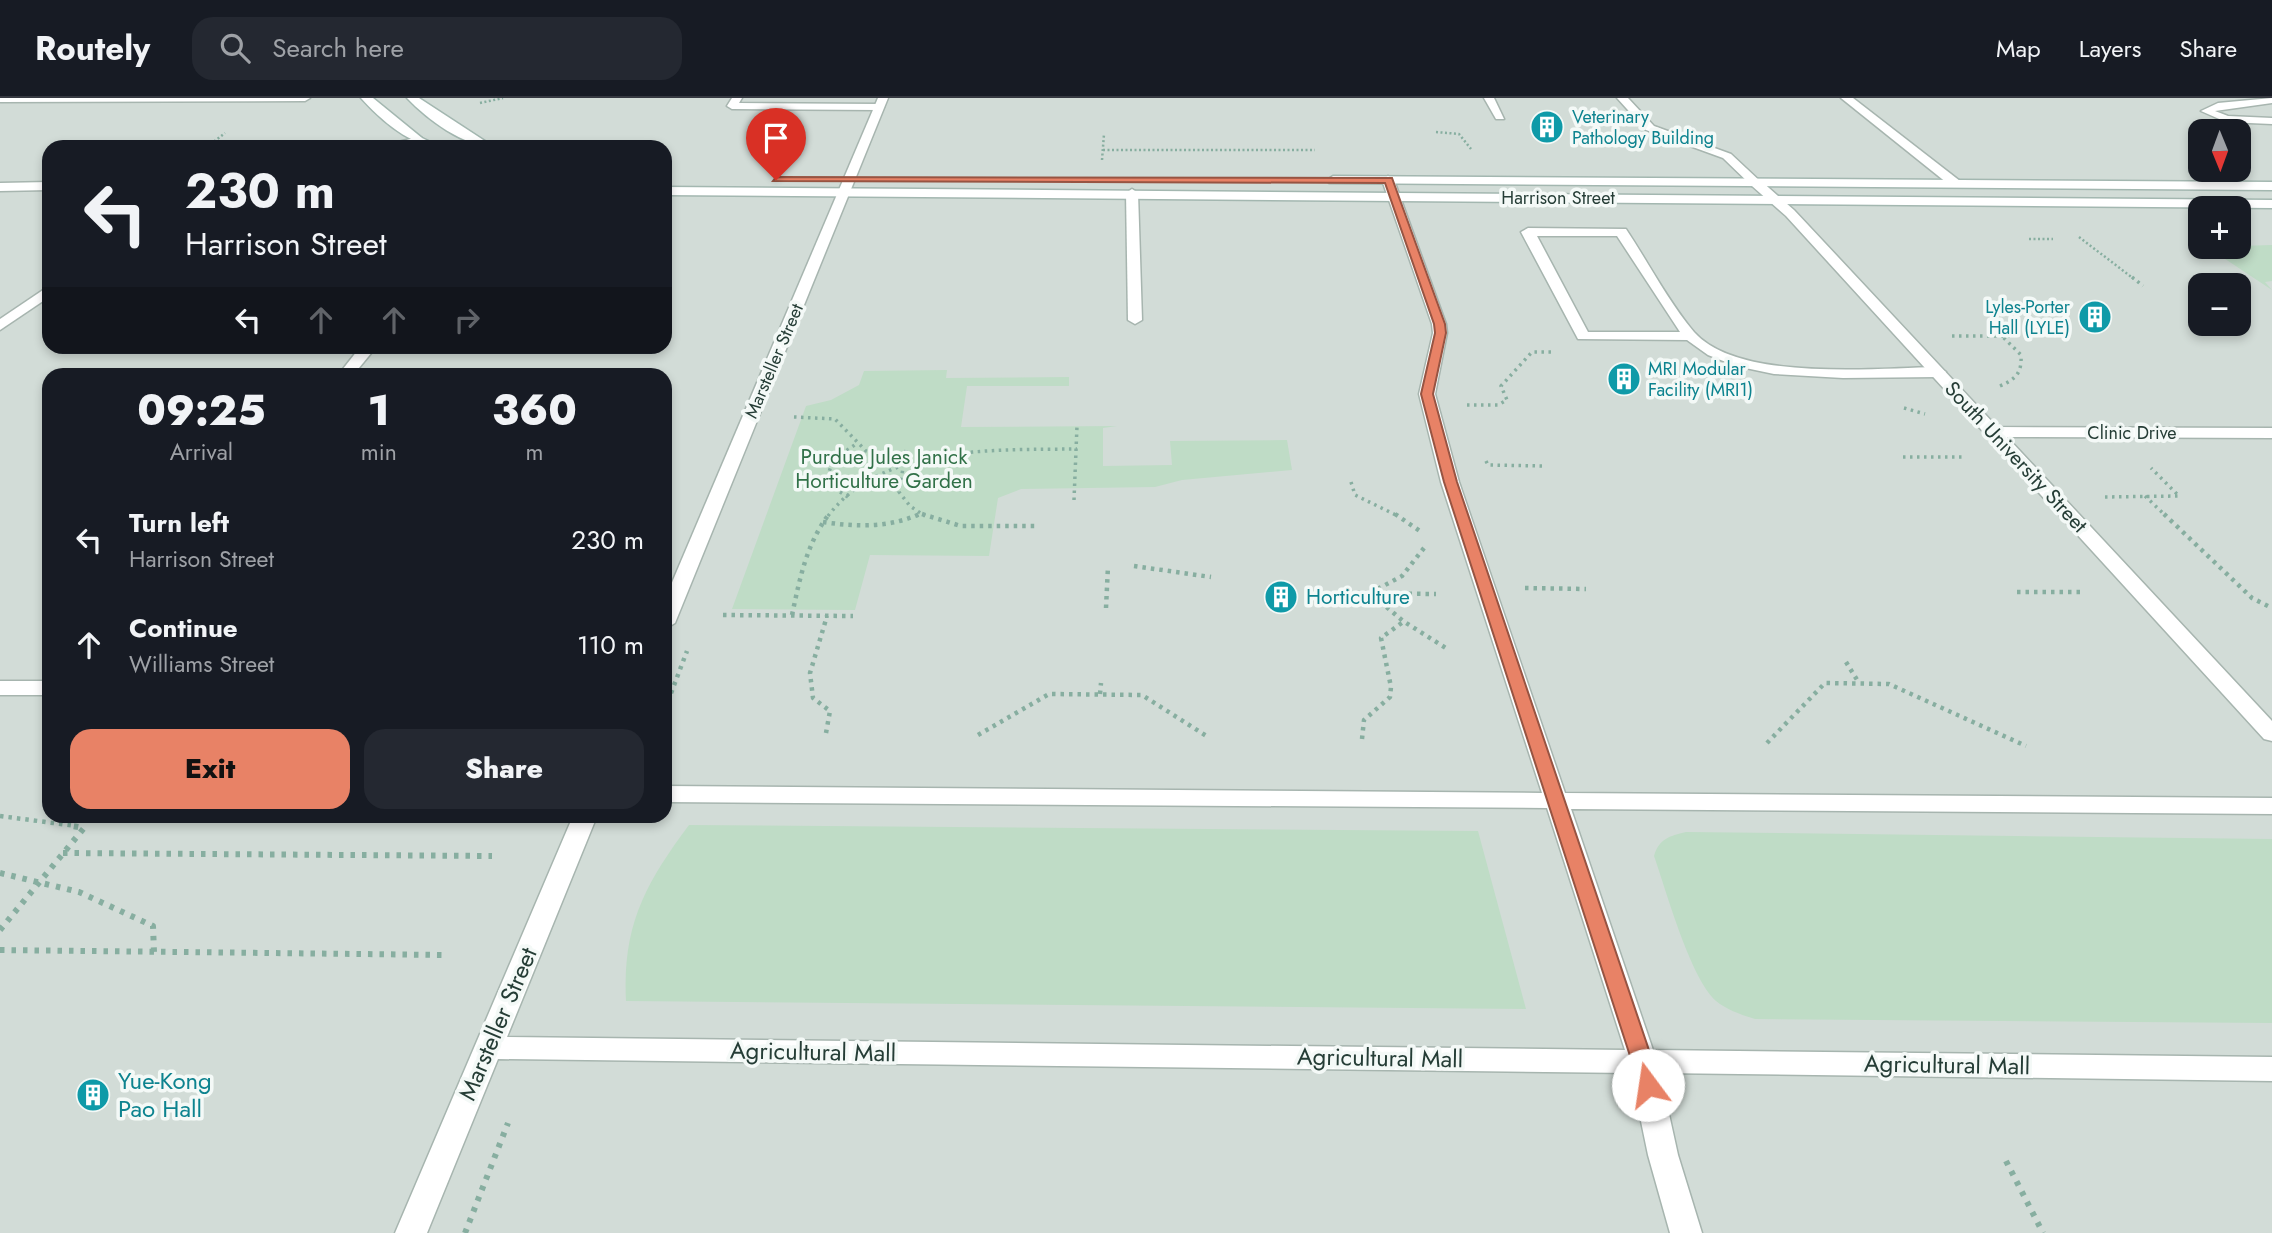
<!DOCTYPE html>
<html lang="en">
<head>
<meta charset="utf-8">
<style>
	body { margin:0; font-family:Jost,sans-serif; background:#242831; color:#f1f3f6; height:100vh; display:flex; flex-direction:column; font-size:26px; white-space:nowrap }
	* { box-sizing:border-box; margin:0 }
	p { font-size:23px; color:#9ea1a6 }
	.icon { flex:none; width:38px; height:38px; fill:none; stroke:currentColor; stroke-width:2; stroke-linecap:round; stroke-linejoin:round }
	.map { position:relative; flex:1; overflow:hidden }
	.panel { position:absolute; left:42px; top:270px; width:630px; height:455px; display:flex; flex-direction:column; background:#171b24; border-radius:21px; box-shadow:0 4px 10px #0003 }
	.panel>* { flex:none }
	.top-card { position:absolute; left:42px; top:42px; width:630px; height:214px; border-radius:21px; box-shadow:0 4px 10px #0003; background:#171b24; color:#f1f3f6; overflow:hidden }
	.needle { width:46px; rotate:179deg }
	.buttons { position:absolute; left:2188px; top:21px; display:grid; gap:14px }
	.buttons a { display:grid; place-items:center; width:63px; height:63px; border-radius:14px; background:#171b24; box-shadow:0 4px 10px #0003; font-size:35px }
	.pin { position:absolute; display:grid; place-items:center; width:60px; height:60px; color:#fff; margin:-72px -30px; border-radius:50% 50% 50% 0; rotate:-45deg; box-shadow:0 0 7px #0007 }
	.pin .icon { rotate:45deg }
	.me { position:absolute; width:77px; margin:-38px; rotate:346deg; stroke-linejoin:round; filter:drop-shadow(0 0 5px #0008) }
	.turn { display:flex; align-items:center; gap:24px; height:147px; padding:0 28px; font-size:32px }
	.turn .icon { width:91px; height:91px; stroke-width:2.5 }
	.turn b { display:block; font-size:49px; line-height:60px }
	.lanes { display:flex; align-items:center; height:66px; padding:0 28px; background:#0003; justify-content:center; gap:35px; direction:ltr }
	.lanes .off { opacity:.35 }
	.eta { display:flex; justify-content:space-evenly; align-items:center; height:119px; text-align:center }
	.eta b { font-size:42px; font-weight:800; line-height:49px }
	.action { display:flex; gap:14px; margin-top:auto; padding:14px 28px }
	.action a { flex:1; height:80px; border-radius:21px; background:#e88266; color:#111; font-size:28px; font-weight:800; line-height:80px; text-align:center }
	.action a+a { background:#242831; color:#f1f3f6 }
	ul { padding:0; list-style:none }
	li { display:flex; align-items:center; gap:21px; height:105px; padding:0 28px }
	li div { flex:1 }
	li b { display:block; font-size:26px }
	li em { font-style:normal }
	header { display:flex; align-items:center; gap:42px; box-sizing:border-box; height:98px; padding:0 35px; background:#171b24; border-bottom:2px solid #363941 }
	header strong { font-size:33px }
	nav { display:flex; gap:38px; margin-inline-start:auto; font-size:24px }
	.search { width:490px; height:63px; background:#242831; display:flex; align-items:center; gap:18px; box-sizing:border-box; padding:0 24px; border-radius:21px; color:#9ea1a6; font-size:26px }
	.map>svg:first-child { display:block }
	.built { fill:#d2dcd7; fill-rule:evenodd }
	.green { fill:#bfdcc6 }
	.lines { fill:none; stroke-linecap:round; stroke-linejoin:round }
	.lane-casing { stroke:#a7b5af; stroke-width:3 }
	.street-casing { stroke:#a7b5af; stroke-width:3 }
	.secondary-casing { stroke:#a3b7b0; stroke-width:3 }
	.path-far3 { stroke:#87aea0; stroke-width:2.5; stroke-dasharray:2 2.5; stroke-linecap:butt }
	.path-far2 { stroke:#87aea0; stroke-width:3.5; stroke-dasharray:2.5 4.5; stroke-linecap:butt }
	.path-far1 { stroke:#87aea0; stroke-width:4.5; stroke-dasharray:3.5 5; stroke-linecap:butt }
	.path { stroke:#87aea0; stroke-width:6; stroke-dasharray:4.5 7; stroke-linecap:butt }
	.lane { fill:#fff; fill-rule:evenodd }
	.street { fill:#fff; fill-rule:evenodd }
	.secondary { fill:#fff; fill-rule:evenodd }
	.route { fill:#e88266; stroke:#975442; stroke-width:2 }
	.labels { text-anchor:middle; stroke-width:7; stroke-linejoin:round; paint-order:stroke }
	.far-culture-label { font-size:18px; fill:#0d838f; stroke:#f4f9f7; text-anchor:start }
	.far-street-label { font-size:18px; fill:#253d36; stroke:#f4f9f7 }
	.park-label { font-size:21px; fill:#317148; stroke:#f4f9f7 }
	.street-label { font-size:21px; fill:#253d36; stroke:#f4f9f7 }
	.culture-label { font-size:21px; fill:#0d838f; stroke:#f4f9f7; text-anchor:start }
	.near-street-label { font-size:24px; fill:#253d36; stroke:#f4f9f7 }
	.near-culture-label { font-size:24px; fill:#0d838f; stroke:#f4f9f7; text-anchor:start }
</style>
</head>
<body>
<header>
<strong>Routely</strong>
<div class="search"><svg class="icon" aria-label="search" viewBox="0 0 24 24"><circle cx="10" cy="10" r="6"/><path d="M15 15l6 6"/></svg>Search here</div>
<nav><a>Map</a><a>Layers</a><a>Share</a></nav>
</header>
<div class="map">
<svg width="2272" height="1135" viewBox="0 0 2272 1135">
	<rect width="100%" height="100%" fill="#e4ede8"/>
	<!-- built -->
	<path class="built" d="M 0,0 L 2272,0 L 2272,1135 L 0,1135 ZM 2200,33 L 2238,33 L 2238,72 L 2200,72 ZM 49,49 L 665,49 L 665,248 L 49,248 ZM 2200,110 L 2238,110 L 2238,149 L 2200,149 ZM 2200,187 L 2238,187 L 2238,226 L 2200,226 ZM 49,276 L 665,276 L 665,718 L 49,718 Z"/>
	<!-- green -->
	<g class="green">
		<path d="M 2272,147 L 2272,183 L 2265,184 L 2272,192 L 2207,149 Z"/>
		<path d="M 947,272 L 946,280 L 1069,279 L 1069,288 L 967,288 L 961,329 L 1117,328 L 1103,330 L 1103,368 L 1172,367 L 1170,343 L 1287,342 L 1292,372 L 1182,382 L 1155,389 L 1021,391 L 998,400 L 989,458 L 870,457 L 855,512 L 732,511 L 806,308 L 831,302 L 859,287 L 864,273 Z"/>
		<path d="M 689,727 L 1478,733 L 1526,911 L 626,903 C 622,828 645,786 689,727 Z"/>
		<path d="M 1686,734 L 2272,741 L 2272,925 L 1755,921 C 1742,917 1727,912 1716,903 C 1690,879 1667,795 1654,758 C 1659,741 1669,738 1686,734 Z"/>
	</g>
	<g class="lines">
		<defs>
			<g id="lane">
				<path d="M 0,0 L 310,0 L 305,3 L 0,4 Z"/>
				<path d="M 732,0 L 742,0 L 739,5 L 879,6 L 884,9 L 879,12 L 732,11 L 727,8 Z"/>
				<path d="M 1484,0 L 1494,0 L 1504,21 L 1496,21 Z"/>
				<path d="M 1617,0 L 1628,0 L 1654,28 L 1731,56 L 1762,85 L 1752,88 L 1723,60 L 1646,32 Z"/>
				<path d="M 1841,0 L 1853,0 L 1960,83 L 1960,89 L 1952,89 Z"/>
				<path d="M 2272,0 L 2272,5 L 2215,13 L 2228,18 L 2272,20 L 2272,26 L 2226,24 L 2201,13 L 2218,5 Z"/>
				<path d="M 1132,91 L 1138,95 L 1142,222 L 1135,226 L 1128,222 L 1126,95 Z"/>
				<path d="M 1528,130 L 1626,131 C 1648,164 1668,203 1694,234 C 1738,284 1876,270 1938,269 L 1946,274 L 1938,279 L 1843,280 L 1774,276 L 1736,268 L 1708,257 L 1687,242 L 1578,241 L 1521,134 ZM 1537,138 L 1617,138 L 1680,234 L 1588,234 Z"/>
				<path d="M 361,248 L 377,248 L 354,276 L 339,276 Z"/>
				<rect x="0" y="583" width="49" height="14"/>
			</g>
			<g id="street">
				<path d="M 878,0 L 888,0 L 675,525 L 665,531 L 665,501 Z"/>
				<path d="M 418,39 L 422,40 L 422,44 L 379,49 Z"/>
				<path d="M 1388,78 L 1394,82 L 1446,226 L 1447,235 L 1435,296 L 1459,384 L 1565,695 L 2272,700 L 2272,716 L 1571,711 L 1653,952 L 2272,959 L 2272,983 L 1660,975 L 1678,1057 L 1702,1135 L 1670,1135 L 1648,1057 L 1631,975 L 498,961 L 427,1135 L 395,1135 L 573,718 L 597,718 L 507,939 L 1625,952 L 1547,710 L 665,704 L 665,688 L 1542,695 L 1441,384 L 1419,296 L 1433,235 L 1432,226 L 1382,82 Z"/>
				<path d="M 1752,82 L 1760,82 L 1794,112 L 1997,329 L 2272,330 L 2272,340 L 2007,339 L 2272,623 L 2272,643 L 2264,641 L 1786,118 L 1752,88 Z"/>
				<path d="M 49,84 L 49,92 L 0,93 L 0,85 Z"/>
				<path d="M 49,188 L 49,199 L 0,232 L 0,221 Z"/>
			</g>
			<g id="secondary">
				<path d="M 361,0 L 373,0 L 422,40 L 441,49 C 411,49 381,22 361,0 Z"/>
				<path d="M 407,0 L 419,0 L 494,49 C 464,49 427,21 407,0 Z"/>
				<path d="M 1333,78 L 2272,84 L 2272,92 L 1329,85 L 1327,82 Z"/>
				<path d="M 665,89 L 2272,102 L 2272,110 L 665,97 Z"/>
			</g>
		</defs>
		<!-- lane casing -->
		<use href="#lane" class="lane-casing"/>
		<!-- street casing -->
		<use href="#street" class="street-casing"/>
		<!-- secondary casing -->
		<use href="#secondary" class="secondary-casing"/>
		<!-- path-far3 -->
		<g class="path-far3">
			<path d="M 480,5 L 503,0"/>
			<path d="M 1436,34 L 1459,36 L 1471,51"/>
			<path d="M 207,49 L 225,35"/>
			<path d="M 1103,52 L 1315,52"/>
			<path d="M 1102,62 L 1104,36"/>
			<path d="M 2079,139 L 2134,181"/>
			<path d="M 2029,141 L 2053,141"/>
		</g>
		<!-- path-far2 -->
		<g class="path-far2">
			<path d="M 2132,179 L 2143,188"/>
			<path d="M 1952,238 L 2010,238"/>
			<path d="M 2000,288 C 2016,281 2022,275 2021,257 L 2002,238"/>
			<path d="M 1467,307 L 1498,307 L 1507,302 L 1501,288 L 1532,254 L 1551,254"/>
			<path d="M 1904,310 L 1925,316"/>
			<path d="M 794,319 L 835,321 L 866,353 L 901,367"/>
			<path d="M 906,352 L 899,394 L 910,408 L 925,418"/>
			<path d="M 1903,359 L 1965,359"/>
			<path d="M 1486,363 L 1488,367 L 1542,368"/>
			<path d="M 1351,384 L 1355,397 L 1398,418"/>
			<path d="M 2145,398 L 2166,418"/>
			<path d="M 848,399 L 837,392 L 828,377 L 833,362 L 856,346"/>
			<path d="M 2105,399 L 2179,398 L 2151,370"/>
			<path d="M 1074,402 L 1077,328"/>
			<path d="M 828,418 C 882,346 997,352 1077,351"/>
			<path d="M 916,418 L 920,416"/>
		</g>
		<!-- path-far1 -->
		<g class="path-far1">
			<path d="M 922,416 L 961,428 L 1036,428"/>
			<path d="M 1395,416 L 1420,433"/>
			<path d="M 2164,416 L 2252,500 L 2272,510"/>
			<path d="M 823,424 C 857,429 888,430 920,416"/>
			<path d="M 1424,450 L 1402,478 L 1370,495 L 1403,523 L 1449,552"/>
			<path d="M 1134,468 L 1211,479"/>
			<path d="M 1525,490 L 1586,491"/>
			<path d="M 2017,494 L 2083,494"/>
			<path d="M 1349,495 L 1436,496"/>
			<path d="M 1106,510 L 1108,468"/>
			<path d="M 723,517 L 853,518"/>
			<path d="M 792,517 C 800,480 806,447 829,416"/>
			<path d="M 1846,564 L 1859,585"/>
			<path d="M 1100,596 L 1101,585"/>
			<path d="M 665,611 L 687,553"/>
			<path d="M 826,635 L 830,613 L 813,600 L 810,575 L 827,518"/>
			<path d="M 978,637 L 1049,596 L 1142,597 L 1208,639"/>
			<path d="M 1362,641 L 1364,622 L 1390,599 L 1391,589 L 1381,540 L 1403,524"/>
			<path d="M 1767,645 L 1825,585 L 1889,586 L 2026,648"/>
			<path d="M 0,718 L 76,728"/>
		</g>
		<!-- path -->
		<g class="path">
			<path d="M 63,755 L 492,758"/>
			<path d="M 0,775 L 79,794 L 153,828 L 154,854"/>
			<path d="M 0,832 L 84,730 L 67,727"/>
			<path d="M 0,852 L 447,857"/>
			<path d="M 2006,1063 L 2043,1135"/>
			<path d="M 465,1135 L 508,1025"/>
		</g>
		<!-- lane -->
		<use href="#lane" class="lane"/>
		<!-- street -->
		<use href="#street" class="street"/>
		<!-- secondary -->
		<use href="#secondary" class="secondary"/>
	</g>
	<!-- route -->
	<path class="route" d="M 776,79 L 1392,80 L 1445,226 L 1446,235 L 1433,296 L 1457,384 L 1653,964 L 1659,987 L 1655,993 L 1648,996 L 1640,993 L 1632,964 L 1444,384 L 1421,296 L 1435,235 L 1434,226 L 1385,85 L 773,83 Z"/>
	<!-- icons -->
	<defs>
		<symbol id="building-disc" viewBox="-11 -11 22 22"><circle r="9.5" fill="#0f9aa8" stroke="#f4f9f7"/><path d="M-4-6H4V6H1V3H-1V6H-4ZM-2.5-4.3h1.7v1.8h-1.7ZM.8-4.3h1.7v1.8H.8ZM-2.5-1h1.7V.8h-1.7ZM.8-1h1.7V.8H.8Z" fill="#fff"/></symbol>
	</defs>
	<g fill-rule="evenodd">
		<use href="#building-disc" x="1528" y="10" width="38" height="38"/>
		<use href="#building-disc" x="2076" y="200" width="38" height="38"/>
		<use href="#building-disc" x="1605" y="262" width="38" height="38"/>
		<use href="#building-disc" x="1262" y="480" width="38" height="38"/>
		<use href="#building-disc" x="74" y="978" width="38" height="38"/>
	</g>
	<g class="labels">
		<!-- far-culture labels -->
		<g class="far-culture-label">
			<text x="1572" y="25">Veterinary<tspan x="1572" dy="21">Pathology Building</tspan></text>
			<text x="2070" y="215" text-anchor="end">Lyles-Porter<tspan x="2070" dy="21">Hall (LYLE)</tspan></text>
			<text x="1648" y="277">MRI Modular<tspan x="1648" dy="21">Facility (MRI1)</tspan></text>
		</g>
		<!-- far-street labels -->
		<g class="far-street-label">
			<text x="1558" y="106">Harrison Street</text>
			<text transform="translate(774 263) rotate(-67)" y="6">Marsteller Street</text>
			<text x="2132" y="341">Clinic Drive</text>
		</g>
		<!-- park labels -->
		<g class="park-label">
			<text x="884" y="366">Purdue Jules Janick<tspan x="884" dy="24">Horticulture Garden</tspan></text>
		</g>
		<!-- street labels -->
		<g class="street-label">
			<text transform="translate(2016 359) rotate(47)" y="7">South University Street</text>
		</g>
		<!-- culture labels -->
		<g class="culture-label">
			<text x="1306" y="506">Horticulture</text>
		</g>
		<!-- near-street labels -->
		<g class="near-street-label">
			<text transform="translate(498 926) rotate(-67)" y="8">Marsteller Street</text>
			<text transform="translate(813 954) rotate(1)" y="8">Agricultural Mall</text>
			<text transform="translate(1380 960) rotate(1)" y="8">Agricultural Mall</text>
			<text transform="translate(1947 967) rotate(1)" y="8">Agricultural Mall</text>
		</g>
		<!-- near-culture labels -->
		<g class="near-culture-label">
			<text x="118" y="991">Yue-Kong<tspan x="118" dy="28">Pao Hall</tspan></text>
		</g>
	</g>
</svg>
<div class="buttons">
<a><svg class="needle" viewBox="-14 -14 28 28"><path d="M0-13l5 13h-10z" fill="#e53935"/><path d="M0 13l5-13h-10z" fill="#9ea1a6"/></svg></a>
<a>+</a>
<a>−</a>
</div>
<div class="pin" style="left:776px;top:82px;background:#d93025"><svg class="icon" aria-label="arrive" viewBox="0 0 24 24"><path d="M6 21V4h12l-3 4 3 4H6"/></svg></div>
<svg class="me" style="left:1648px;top:987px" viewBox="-20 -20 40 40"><circle r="19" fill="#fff"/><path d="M0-13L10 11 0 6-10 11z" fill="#e88266"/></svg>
<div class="top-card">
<div class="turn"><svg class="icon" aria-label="left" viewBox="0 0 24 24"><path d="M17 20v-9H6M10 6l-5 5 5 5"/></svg><div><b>230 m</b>Harrison Street</div></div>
<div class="lanes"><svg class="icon" aria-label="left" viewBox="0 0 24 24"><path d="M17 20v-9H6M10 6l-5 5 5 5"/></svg><svg class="icon off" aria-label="ahead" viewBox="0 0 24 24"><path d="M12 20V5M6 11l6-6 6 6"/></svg><svg class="icon off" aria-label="ahead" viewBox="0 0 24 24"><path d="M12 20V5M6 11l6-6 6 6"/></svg><svg class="icon off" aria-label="right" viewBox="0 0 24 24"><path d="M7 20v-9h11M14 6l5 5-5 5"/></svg></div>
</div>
<section class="panel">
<div class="eta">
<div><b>09:25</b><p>Arrival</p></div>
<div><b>1</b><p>min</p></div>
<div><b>360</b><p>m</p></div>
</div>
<ul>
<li><svg class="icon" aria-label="left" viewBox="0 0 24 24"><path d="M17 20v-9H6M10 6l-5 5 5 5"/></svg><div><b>Turn left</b><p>Harrison Street</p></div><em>230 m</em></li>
<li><svg class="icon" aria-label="ahead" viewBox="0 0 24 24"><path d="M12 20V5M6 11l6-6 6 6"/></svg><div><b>Continue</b><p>Williams Street</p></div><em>110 m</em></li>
</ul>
<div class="action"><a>Exit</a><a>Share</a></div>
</section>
</div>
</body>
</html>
